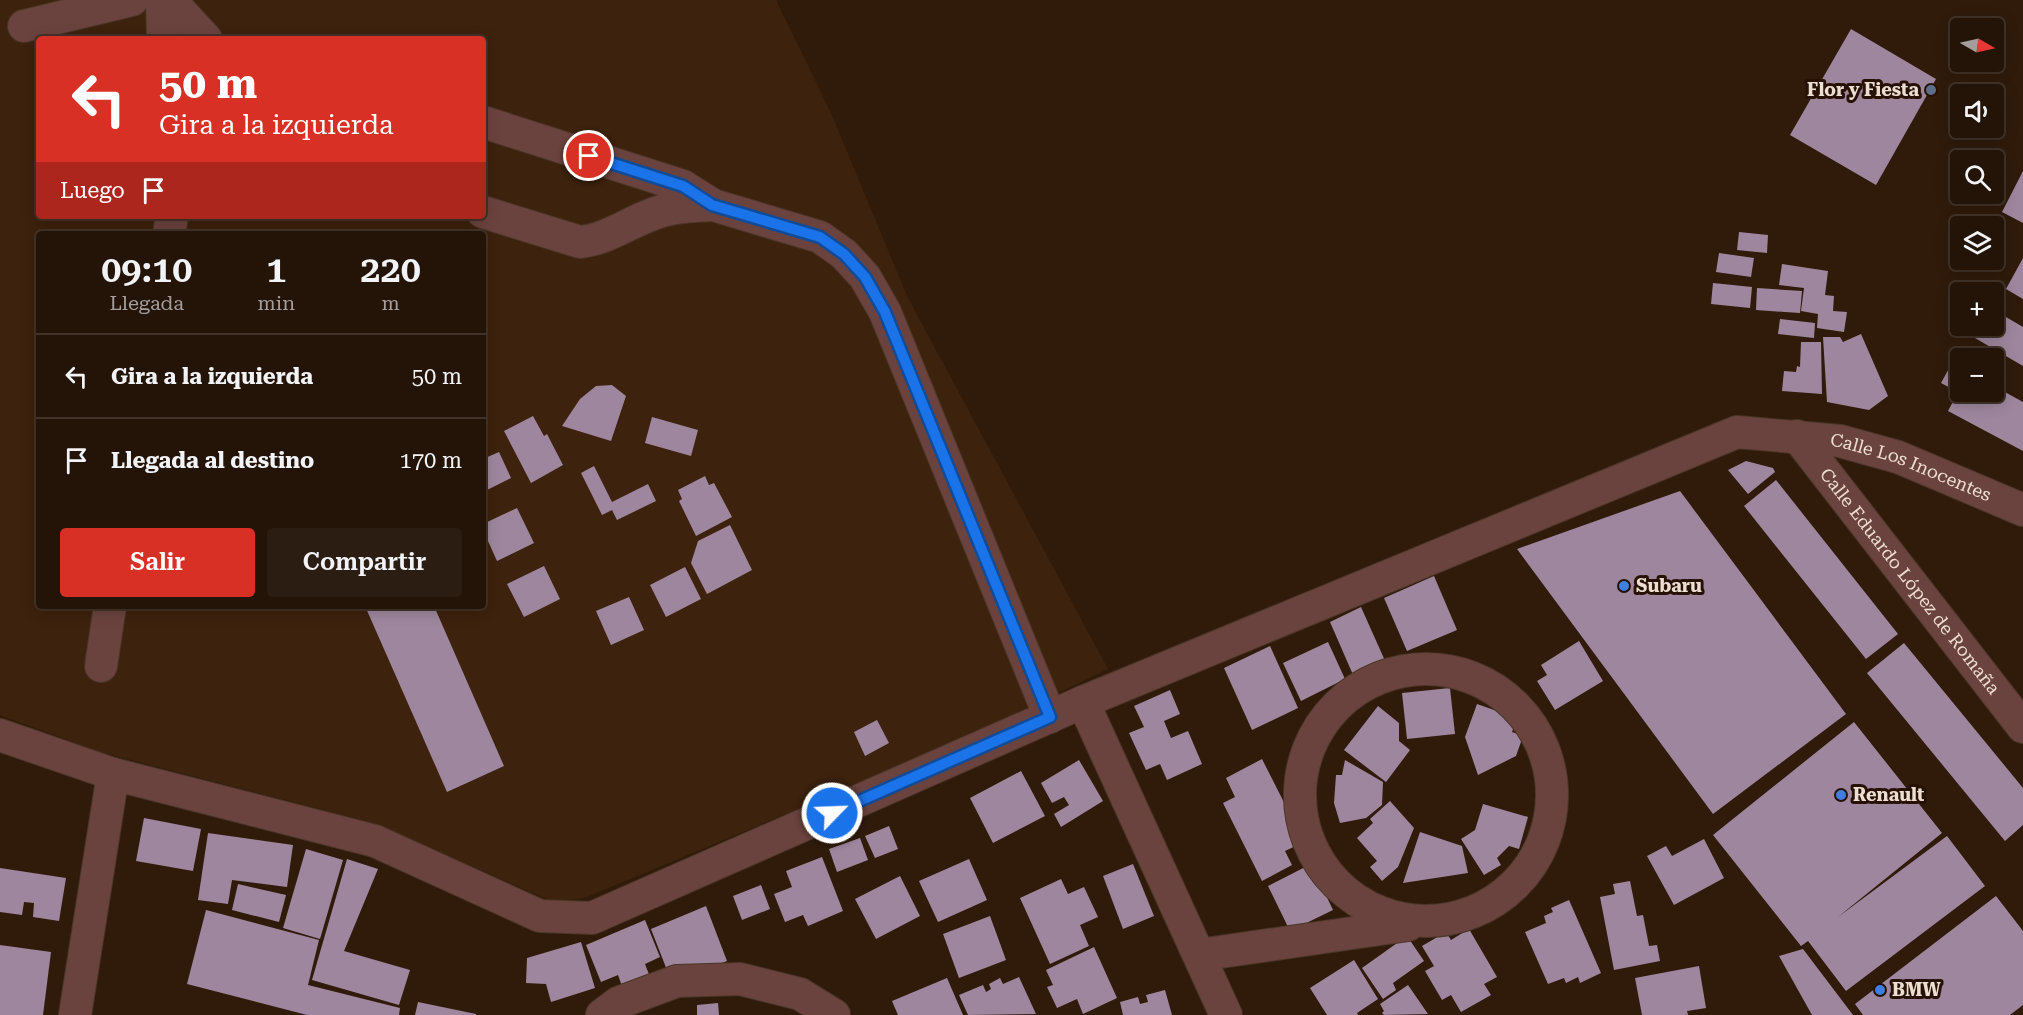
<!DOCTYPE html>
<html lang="es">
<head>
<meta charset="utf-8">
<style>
	body { margin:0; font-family:"Roboto Serif",serif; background:#2c1d12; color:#f1f3f6; height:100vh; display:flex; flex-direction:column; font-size:22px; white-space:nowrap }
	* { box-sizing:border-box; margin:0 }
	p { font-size:20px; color:#a39e9c }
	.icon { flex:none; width:33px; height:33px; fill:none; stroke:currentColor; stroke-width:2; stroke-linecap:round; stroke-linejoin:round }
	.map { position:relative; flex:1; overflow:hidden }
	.details { position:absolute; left:36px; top:231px; width:450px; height:378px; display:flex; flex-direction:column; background:#241408; border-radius:6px; box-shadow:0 3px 15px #0003,0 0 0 2px #413329 }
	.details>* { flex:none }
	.banner { position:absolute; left:36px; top:36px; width:450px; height:183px; border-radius:6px; box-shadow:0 3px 15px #0003,0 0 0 2px #413329; background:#d93025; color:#fff; overflow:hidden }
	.needle { width:39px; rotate:99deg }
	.controls { position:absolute; left:1950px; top:18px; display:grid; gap:12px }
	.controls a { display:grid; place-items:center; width:54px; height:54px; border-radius:6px; background:#241408; box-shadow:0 3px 15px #0003,0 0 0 2px #413329; font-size:30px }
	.pin { position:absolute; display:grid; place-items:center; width:51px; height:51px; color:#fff; margin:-26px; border:3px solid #fff; border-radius:50%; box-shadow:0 2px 6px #0007 }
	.me { position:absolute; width:66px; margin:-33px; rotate:66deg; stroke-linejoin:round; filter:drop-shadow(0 0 4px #0008) }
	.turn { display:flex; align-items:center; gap:21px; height:126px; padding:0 24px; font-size:27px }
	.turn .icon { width:78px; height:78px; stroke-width:2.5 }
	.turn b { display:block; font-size:42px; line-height:51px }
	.then { display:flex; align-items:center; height:57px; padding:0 24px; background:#0003; gap:12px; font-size:22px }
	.eta { display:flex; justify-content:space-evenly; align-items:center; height:102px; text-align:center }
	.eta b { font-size:36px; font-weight:600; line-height:42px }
	.primary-button { display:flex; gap:12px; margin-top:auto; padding:12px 24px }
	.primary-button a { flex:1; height:69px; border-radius:6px; background:#d93025; color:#fff; font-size:24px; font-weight:600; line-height:69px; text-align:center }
	.primary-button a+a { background:#2c1d12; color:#f1f3f6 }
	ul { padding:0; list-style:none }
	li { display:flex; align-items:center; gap:18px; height:84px; padding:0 24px; border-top:2px solid #413329 }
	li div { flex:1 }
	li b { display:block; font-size:22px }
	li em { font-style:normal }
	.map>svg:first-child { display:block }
	.built { fill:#3d220d; fill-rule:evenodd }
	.building { fill:#9e879e }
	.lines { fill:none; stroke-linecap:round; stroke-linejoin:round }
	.minor-casing { stroke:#4a3627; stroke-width:34 }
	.minor { stroke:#6b433e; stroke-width:32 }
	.route-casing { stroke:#114b97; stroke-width:15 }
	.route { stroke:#1a73e8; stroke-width:10 }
	.service-dot { fill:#5c6f8a; stroke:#261103; stroke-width:2 }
	.shop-dot { fill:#3f7fe0; stroke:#261103; stroke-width:2 }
	.labels { text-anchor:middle; stroke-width:6; stroke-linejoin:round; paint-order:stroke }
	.poi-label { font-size:18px; font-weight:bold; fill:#edded4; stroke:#261103; text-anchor:start }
	.street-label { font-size:18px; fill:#edded4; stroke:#261103 }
</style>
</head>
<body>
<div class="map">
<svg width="2023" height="1015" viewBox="0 0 2023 1015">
	<rect width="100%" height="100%" fill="#301b0b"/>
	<!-- built -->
	<path class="built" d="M 0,0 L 776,0 L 831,113 L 908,298 L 1108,669 L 1011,716 L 882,774 L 587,897 L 567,901 L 546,899 L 377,824 L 100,752 L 0,715 ZM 39,39 L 483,39 L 483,216 L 39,216 ZM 39,234 L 483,234 L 483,606 L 39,606 Z"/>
	<!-- building -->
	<g class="building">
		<path d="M 1851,29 L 1936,79 L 1876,185 L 1790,135 Z"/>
		<path d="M 2023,171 L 2023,223 L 2002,212 Z"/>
		<path d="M 1739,232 L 1768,235 L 1767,253 L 1737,250 Z"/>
		<path d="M 1719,253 L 1754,258 L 1751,277 L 1716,272 Z"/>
		<path d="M 2023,258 L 2023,299 L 2006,289 Z"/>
		<path d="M 1782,264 L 1828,271 L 1825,295 L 1834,296 L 1833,311 L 1847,312 L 1844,332 L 1817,328 L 1818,314 L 1801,311 L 1804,288 L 1779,285 Z"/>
		<path d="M 1713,283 L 1752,287 L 1750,308 L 1711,304 Z"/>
		<path d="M 1757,288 L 1802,291 L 1800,313 L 1756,310 Z"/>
		<path d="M 1994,310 L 2023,327 L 2023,366 L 1963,331 L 1967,326 L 1994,326 Z"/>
		<path d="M 1780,319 L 1815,323 L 1814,338 L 1778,334 Z"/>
		<path d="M 1861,334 L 1888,396 L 1869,410 L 1827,402 L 1823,337 L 1840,337 L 1843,342 Z"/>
		<path d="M 1801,342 L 1821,342 L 1822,394 L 1782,391 L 1784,371 L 1796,372 L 1797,366 L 1800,367 Z"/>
		<path d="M 1952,363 L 1960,368 L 1960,392 L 1994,392 L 1994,386 L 2023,402 L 2023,451 L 1948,411 L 1958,392 L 1941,383 Z"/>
		<path d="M 612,385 L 626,396 L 611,441 L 562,426 L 580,399 L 596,386 Z"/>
		<path d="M 533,416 L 544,436 L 547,434 L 563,465 L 531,483 L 504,431 Z"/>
		<path d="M 652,417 L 698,430 L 691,456 L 645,443 Z"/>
		<path d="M 499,452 L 511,478 L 483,492 L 483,459 Z"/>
		<path d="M 1746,461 L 1773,468 L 1775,472 L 1748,494 L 1728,470 Z"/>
		<path d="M 594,466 L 612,502 L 648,484 L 656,501 L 617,520 L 612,510 L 602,515 L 581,473 Z"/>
		<path d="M 705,476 L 709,485 L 714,483 L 732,517 L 696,536 L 679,501 L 682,499 L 678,490 Z"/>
		<path d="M 1776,480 L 1898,634 L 1866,659 L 1744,506 Z"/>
		<path d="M 1680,491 L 1846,714 L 1713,814 L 1517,549 Z"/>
		<path d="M 517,508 L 534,543 L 497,561 L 483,530 L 483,524 Z"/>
		<path d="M 730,525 L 752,570 L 707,594 L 691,563 L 698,541 Z"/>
		<path d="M 544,566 L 560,599 L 524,617 L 507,584 Z"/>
		<path d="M 685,567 L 701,599 L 666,617 L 650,585 Z"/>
		<path d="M 1434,576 L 1457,630 L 1407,651 L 1384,598 Z"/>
		<path d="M 629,597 L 644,630 L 611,645 L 596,611 Z"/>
		<path d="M 365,606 L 434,606 L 504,766 L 447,792 Z"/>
		<path d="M 1361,607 L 1386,663 L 1354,677 L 1330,622 Z"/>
		<path d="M 1579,641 L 1603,681 L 1555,710 L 1537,681 L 1547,675 L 1541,665 Z"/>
		<path d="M 1328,642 L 1345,679 L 1301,701 L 1283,663 Z"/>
		<path d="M 1904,643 L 2023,788 L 2023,825 L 2005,841 L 1867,673 Z"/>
		<path d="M 1270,646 L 1298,708 L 1252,730 L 1224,668 Z"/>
		<path d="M 1450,688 L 1455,734 L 1407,739 L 1402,693 Z"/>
		<path d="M 1170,690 L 1180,714 L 1164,721 L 1171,738 L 1188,731 L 1202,764 L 1167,780 L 1160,764 L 1146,770 L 1129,733 L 1144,727 L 1134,706 Z"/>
		<path d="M 1477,704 L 1517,718 L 1512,732 L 1523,736 L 1516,756 L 1478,775 L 1465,737 Z"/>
		<path d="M 1378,706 L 1399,723 L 1399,741 L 1410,750 L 1386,782 L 1344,750 Z"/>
		<path d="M 877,720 L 889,743 L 865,756 L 854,732 Z"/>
		<path d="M 1854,722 L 1942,833 L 1838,917 L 1947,836 L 1985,886 L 1846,991 L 1808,941 L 1801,946 L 1713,835 Z"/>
		<path d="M 1262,759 L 1304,842 L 1285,851 L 1292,865 L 1262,881 L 1223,803 L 1235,797 L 1226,778 Z"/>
		<path d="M 1079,760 L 1103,801 L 1061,827 L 1054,814 L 1069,805 L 1064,797 L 1052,803 L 1041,783 Z"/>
		<path d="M 1345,760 L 1383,782 L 1382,805 L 1366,818 L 1340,823 L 1334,803 L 1336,775 L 1342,775 Z"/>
		<path d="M 1021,771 L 1045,816 L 993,843 L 970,798 Z"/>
		<path d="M 1390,801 L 1414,828 L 1398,867 L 1382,881 L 1370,867 L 1377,861 L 1357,838 L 1373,823 L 1370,819 Z"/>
		<path d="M 1483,804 L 1528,817 L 1519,849 L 1509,846 L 1497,858 L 1501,865 L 1484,875 L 1461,839 L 1475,830 Z"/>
		<path d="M 144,818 L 201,829 L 193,871 L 136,861 Z"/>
		<path d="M 889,826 L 898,849 L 875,858 L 865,836 Z"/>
		<path d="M 1420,832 L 1462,846 L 1468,873 L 1403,883 Z"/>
		<path d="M 208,833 L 293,845 L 287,887 L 232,880 L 228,904 L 198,900 Z"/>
		<path d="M 860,838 L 868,860 L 837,872 L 829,849 Z"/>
		<path d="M 1704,839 L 1724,878 L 1674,905 L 1647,856 L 1666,846 L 1672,856 Z"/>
		<path d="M 306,849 L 343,860 L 320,939 L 283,928 Z"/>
		<path d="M 822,857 L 843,911 L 808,926 L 803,915 L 785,922 L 774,894 L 792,887 L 786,871 Z"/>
		<path d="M 347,859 L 378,869 L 344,951 L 410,970 L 399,1005 L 312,980 Z"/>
		<path d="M 969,859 L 987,900 L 938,922 L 919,881 Z"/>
		<path d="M 1133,864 L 1154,916 L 1123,929 L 1103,876 Z"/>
		<path d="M 1311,864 L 1333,910 L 1290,931 L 1268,886 Z"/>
		<path d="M 0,868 L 66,878 L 59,921 L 33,917 L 34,903 L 24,902 L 22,915 L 0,912 Z"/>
		<path d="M 900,876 L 920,916 L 876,939 L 855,899 Z"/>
		<path d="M 1061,879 L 1068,894 L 1084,887 L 1098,917 L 1080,925 L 1089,946 L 1050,964 L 1020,898 Z"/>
		<path d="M 1630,881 L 1637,916 L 1643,915 L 1649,946 L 1657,945 L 1660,961 L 1614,970 L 1600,897 L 1615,894 L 1613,884 Z"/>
		<path d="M 238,884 L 286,895 L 279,922 L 232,910 Z"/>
		<path d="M 761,885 L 770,909 L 742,920 L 733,896 Z"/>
		<path d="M 1996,896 L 2023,931 L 2023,1005 L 2010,1015 L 1863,1015 L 1855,1004 Z"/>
		<path d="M 1569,900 L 1601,973 L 1580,983 L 1578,977 L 1566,983 L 1564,978 L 1548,984 L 1525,932 L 1546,923 L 1544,916 L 1553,912 L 1551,908 Z"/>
		<path d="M 706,906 L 727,961 L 672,983 L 651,929 Z"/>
		<path d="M 206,910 L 319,940 L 308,985 L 400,1008 L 399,1015 L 307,1015 L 187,984 Z"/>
		<path d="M 990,916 L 1006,960 L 959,978 L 943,934 Z"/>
		<path d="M 645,920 L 660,957 L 645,964 L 650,977 L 623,989 L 618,975 L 601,982 L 586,945 Z"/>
		<path d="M 1469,929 L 1497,977 L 1484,984 L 1491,995 L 1461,1012 L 1451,995 L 1442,1000 L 1425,971 L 1434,966 L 1422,946 L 1446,932 L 1451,940 Z"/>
		<path d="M 1407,936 L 1424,961 L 1393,983 L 1396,990 L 1383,999 L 1362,968 Z"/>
		<path d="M 581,942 L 595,988 L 551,1002 L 546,984 L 526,983 L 527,958 Z"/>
		<path d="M 0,945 L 51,952 L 43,1015 L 0,1015 Z"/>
		<path d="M 1094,947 L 1117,998 L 1083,1014 L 1077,999 L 1057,1008 L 1047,987 L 1053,985 L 1046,970 Z"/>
		<path d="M 1803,949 L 1853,1015 L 1812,1015 L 1779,956 Z"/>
		<path d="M 1354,960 L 1378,999 L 1357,1013 L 1358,1015 L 1327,1015 L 1310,988 Z"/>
		<path d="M 1699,966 L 1706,1008 L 1687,1011 L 1688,1015 L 1642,1015 L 1635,978 Z"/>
		<path d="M 1019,977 L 1036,1014 L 968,1015 L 959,995 L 983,985 L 986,992 L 991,989 L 989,984 L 1000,978 L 1003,984 Z"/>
		<path d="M 947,978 L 963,1015 L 898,1015 L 892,1001 Z"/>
		<path d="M 1408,985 L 1428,1014 L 1384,1015 L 1382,1013 L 1384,1011 L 1380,1004 Z"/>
		<path d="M 1165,990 L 1172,1015 L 1123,1015 L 1120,1002 L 1138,997 L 1140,1004 L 1148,1002 L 1146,995 Z"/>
		<path d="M 418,1002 L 476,1014 L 476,1015 L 415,1015 Z"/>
		<path d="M 718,1003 L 719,1015 L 697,1015 L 697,1005 Z"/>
	</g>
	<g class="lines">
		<defs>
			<g id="minor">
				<path d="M 162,0 L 163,39"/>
				<path d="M 170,0 L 206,39"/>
				<path d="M 24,26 L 132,0"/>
				<path d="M 483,122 L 683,186 L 713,205 L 820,237 L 844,254 L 865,277 L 885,312 L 1050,717"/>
				<path d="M 483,212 L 580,242 C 610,239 633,219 662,211 C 678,206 696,206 713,205"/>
				<path d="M 169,234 L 172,216"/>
				<path id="s1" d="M 1797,436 L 2023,727"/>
				<path d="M 101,666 L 110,606"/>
				<circle cx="1426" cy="795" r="126"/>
				<path d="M 1083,702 L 1226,1015"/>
				<path id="s2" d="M 0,735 L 113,774 L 375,841 L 540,916 L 592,918 L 1083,702 L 1737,432 L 1840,441 L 1898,457 L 2023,510"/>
				<path d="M 1199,955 L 1408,925"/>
				<path d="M 75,1015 L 113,774"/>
				<path d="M 602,1015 L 618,1003 L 677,981 L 740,979 L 800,994 L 834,1015"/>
			</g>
		</defs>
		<!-- minor casing -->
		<use href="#minor" class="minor-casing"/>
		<!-- minor -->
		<use href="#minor" class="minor"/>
	</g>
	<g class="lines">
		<defs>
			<path id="route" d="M 589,156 L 683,186 L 712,205 L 820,237 L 844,254 L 865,277 L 885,312 L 1050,717 L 832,813"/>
		</defs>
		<!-- route casing -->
		<use href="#route" class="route-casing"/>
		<!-- route -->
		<use href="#route" class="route"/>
	</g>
	<!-- markers -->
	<circle class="service-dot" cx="1931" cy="90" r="6"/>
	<g class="shop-dot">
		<circle cx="1624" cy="586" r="6"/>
		<circle cx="1841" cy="795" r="6"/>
		<circle cx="1880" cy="990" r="6"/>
	</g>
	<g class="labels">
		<!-- poi labels -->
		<g class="poi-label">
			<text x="1919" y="96" text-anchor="end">Flor y Fiesta</text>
			<text x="1636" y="592">Subaru</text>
			<text x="1853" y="801">Renault</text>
			<text x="1892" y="996">BMW</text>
		</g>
		<!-- street labels -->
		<g class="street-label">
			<text dy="6" stroke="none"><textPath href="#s2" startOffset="2046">Calle Los Inocentes</textPath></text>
			<text dy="6" stroke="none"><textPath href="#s1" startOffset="184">Calle Eduardo López de Romaña</textPath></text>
		</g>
	</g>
</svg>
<div class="controls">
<a><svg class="needle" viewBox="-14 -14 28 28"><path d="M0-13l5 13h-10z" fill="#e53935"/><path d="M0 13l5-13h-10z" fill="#a39e9c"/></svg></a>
<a><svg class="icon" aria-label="sound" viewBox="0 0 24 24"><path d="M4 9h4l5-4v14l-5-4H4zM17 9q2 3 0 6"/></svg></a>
<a><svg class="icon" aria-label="search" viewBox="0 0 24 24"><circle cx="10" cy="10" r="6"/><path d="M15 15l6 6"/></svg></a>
<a><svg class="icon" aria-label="layers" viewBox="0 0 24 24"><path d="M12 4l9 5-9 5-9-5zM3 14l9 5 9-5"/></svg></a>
<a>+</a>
<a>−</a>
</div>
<div class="pin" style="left:589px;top:156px;background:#d93025"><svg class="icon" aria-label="arrive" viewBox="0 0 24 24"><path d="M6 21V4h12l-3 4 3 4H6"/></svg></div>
<svg class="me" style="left:832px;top:813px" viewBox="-20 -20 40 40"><circle r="17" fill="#1a73e8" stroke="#fff" stroke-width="3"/><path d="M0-11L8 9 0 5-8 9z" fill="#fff"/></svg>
<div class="banner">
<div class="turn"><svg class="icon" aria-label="left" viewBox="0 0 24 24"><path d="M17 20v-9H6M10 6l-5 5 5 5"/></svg><div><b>50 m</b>Gira a la izquierda</div></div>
<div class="then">Luego<svg class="icon" aria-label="arrive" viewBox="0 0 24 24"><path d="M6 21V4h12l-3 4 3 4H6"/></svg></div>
</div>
<section class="details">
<div class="eta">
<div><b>09:10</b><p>Llegada</p></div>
<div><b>1</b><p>min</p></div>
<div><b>220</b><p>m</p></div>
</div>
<ul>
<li><svg class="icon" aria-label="left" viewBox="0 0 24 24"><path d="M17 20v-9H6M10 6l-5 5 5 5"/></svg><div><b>Gira a la izquierda</b></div><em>50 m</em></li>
<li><svg class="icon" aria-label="arrive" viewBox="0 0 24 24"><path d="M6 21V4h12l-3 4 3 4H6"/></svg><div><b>Llegada al destino</b></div><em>170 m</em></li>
</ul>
<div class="primary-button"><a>Salir</a><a>Compartir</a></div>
</section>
</div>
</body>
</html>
